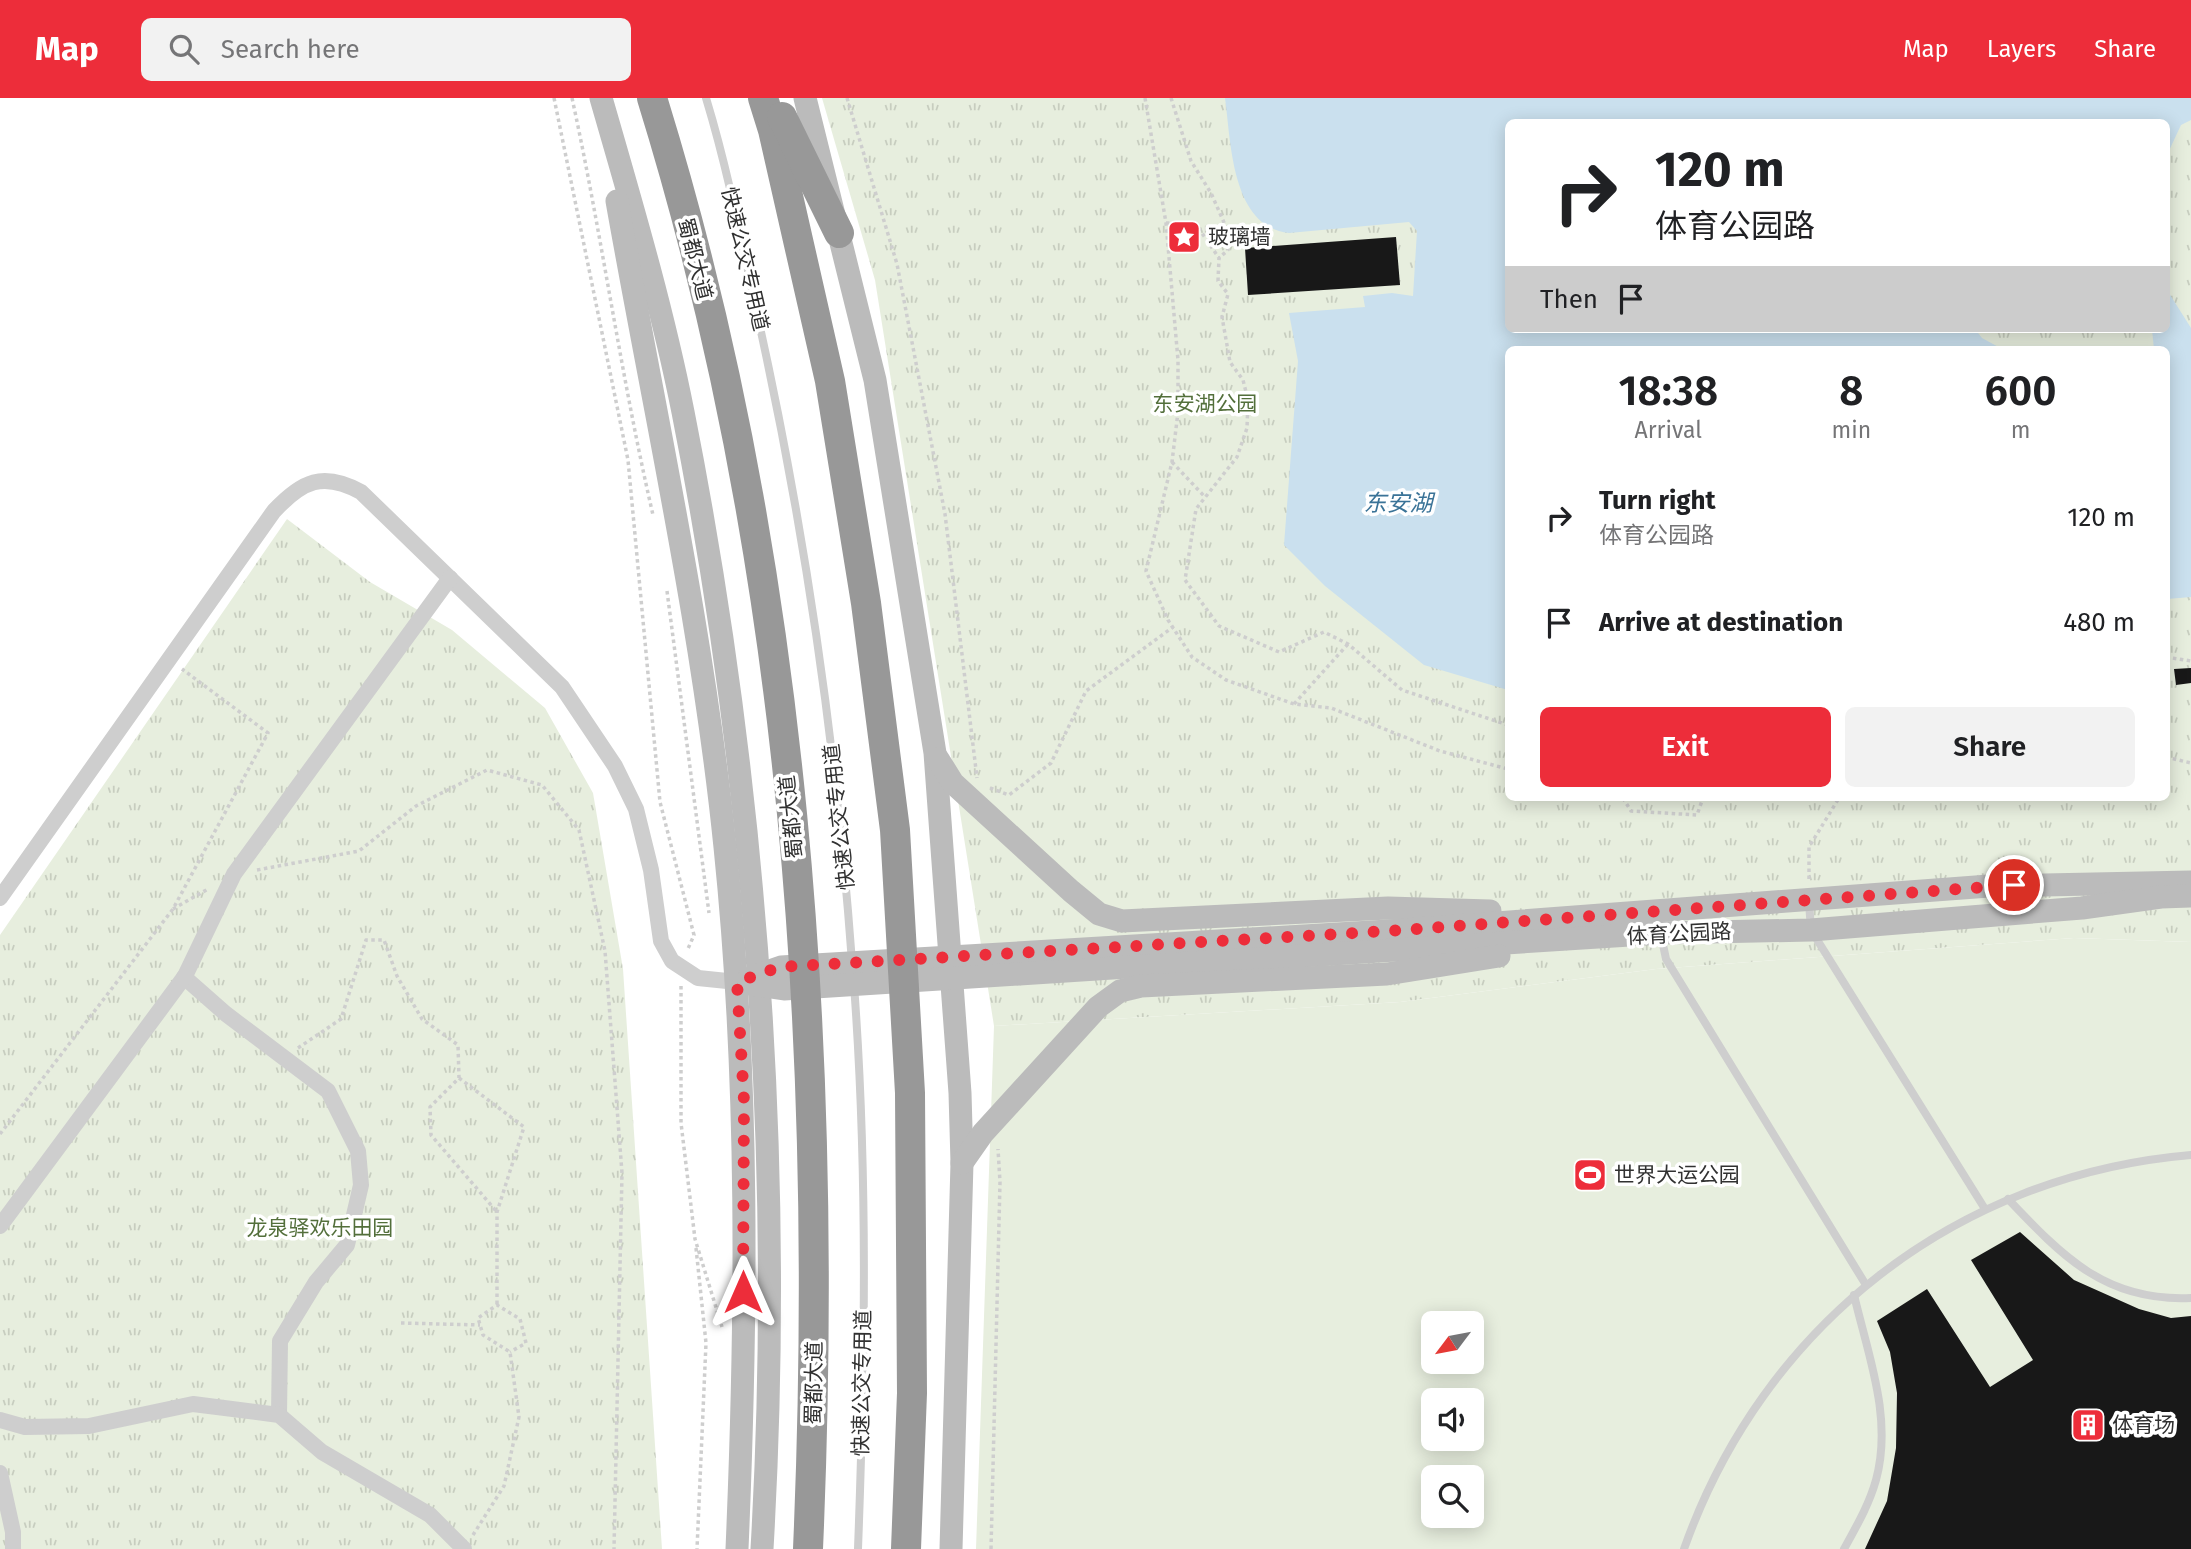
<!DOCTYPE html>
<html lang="en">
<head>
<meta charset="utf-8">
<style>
	body { margin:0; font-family:"Fira Sans","Noto Sans SC",sans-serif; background:#f2f2f2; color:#202124; height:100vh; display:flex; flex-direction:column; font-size:26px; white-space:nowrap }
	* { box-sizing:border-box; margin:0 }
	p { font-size:23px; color:#757577 }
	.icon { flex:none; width:38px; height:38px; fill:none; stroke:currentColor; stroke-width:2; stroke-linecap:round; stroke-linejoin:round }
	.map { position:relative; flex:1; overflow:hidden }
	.details { position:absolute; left:1505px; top:248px; width:665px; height:455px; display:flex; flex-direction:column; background:#fff; border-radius:10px; box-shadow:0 4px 18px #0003 }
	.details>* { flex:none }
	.top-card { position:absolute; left:1505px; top:21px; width:665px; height:214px; border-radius:10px; box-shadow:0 4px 18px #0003; background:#fff; color:#202124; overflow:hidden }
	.needle { width:46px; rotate:238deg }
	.tools { position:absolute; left:1421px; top:1213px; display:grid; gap:14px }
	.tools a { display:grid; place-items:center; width:63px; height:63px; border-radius:10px; background:#fff; box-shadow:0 4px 18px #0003; font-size:35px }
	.pin { position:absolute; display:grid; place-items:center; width:60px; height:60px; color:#fff; margin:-30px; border:4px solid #fff; border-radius:50%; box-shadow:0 2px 7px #0007 }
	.me { position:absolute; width:77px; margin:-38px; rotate:0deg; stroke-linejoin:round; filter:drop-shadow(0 0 5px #0008) }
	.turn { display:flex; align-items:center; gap:24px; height:147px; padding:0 35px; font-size:32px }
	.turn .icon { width:91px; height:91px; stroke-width:2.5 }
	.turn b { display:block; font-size:49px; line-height:60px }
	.then { display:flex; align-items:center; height:66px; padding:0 35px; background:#0003; gap:14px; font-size:26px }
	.eta { display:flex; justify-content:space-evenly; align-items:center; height:119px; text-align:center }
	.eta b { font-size:42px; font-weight:600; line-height:49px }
	.primary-button { display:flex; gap:14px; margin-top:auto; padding:14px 35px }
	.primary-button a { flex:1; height:80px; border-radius:10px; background:#ed2d3a; color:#fff; font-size:28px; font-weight:600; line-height:80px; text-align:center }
	.primary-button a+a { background:#f2f2f2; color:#202124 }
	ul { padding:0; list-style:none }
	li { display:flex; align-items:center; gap:21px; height:105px; padding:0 35px }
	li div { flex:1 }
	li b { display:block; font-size:26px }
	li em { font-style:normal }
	header { display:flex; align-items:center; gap:42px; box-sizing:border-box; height:98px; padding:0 35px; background:#ed2d3a; color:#fff }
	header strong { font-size:33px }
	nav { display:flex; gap:38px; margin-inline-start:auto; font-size:24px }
	.search { width:490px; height:63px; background:#f2f2f2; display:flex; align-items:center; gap:18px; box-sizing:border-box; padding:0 24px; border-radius:10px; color:#757577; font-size:26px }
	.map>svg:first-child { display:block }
	.park { fill:url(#park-tufts); fill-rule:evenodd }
	.pitch { fill:#e7eede; fill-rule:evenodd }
	.water { fill:#cae0ee }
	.building { fill:#181818 }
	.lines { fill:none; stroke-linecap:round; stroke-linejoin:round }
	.path { stroke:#cecece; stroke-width:3.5; stroke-dasharray:3.5 3.5; stroke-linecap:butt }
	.lane { stroke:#cecece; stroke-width:8 }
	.street { stroke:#cecece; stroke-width:16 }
	.secondary { stroke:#bbb; stroke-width:23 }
	.highway { stroke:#989898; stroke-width:30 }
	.route { stroke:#ed2d3a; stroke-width:12; stroke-dasharray:0 21.6 }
	.labels { text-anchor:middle; stroke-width:7; stroke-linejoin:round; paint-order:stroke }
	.poi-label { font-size:21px; fill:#313131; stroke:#fff; text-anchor:start }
	.street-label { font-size:21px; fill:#313131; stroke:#fff }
	.park-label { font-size:21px; fill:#536f3b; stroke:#fff }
	.water-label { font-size:23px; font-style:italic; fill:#3a7397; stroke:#fff }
</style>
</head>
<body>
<header>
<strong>Map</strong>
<div class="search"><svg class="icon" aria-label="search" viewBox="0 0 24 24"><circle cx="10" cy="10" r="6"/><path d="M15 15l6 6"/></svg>Search here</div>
<nav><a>Map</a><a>Layers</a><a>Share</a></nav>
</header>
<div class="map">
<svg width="2191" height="1451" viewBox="0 0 2191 1451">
	<defs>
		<pattern id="park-tufts" width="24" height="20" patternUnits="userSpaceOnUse" patternTransform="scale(1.75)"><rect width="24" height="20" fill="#e7eede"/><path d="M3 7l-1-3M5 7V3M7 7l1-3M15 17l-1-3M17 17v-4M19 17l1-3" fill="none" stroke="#c7cdbf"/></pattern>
	</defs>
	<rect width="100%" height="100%" fill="#fff"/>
	<!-- park -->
	<g class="park">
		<path d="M 822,0 L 2191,0 L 2191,844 L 2074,840 L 1656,871 L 1400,904 L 994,928 L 875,182 ZM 1508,24 L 2166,24 L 2166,231 L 1508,231 ZM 1508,252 L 2166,252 L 2166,700 L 1508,700 Z"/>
		<path d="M 287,421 L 370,484 L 452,532 L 545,610 L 593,695 L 623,871 L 662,1451 L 0,1451 L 0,837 Z"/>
	</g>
	<!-- pitch -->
	<path class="pitch" d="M 2074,840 L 2191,844 L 2191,1451 L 976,1451 L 994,928 L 1400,904 L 1656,871 ZM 1433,1225 L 1472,1225 L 1472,1264 L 1433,1264 ZM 1433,1302 L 1472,1302 L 1472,1340 L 1433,1340 ZM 1433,1379 L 1472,1379 L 1472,1418 L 1433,1418 Z"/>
	<!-- water -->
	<g class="water">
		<path d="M 1225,0 L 2191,0 L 2191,22 L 2181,27 L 2167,57 L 2166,24 L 1508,24 L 1508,231 L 1975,231 L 1982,240 L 2004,252 L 1508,252 L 1508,592 L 1424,567 L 1325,488 L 1284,447 L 1298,263 L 1289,215 L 1365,209 L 1363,198 L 1392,195 L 1413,198 L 1417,133 L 1409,124 L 1289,135 C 1231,129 1231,43 1225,0 Z"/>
		<path d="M 2167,192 L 2191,230 L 2191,499 L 2167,501 L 2166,252 L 2154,252 L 2152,231 L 2166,231 Z"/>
	</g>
	<!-- building -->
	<g class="building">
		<path d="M 1396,139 L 1400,187 L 1248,197 L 1245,150 Z"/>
		<path d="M 2191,570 L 2191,585 L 2176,587 L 2174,571 Z"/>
		<path d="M 2020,1134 L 2074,1182 L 2139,1211 L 2171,1220 L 2191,1218 L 2191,1451 L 1865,1451 L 1887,1403 L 1896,1350 L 1897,1295 L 1890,1254 L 1877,1223 L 1927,1191 L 1990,1289 L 2033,1262 L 1971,1162 Z"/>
	</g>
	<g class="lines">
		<!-- path -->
		<g class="path">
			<path d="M 554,0 L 628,362 L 660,704 L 694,837 L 687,853"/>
			<path d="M 572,0 C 602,138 621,279 653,417"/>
			<path d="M 847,0 L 897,166 L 945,416 L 977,680"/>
			<path d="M 1145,0 L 1166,125 L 1178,262 L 1178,314 L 1172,364 L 1146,473 L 1168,522 L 1192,559 L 1226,582 L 1294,606 L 1331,610 L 1440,653 L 1508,671"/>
			<path d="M 1171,0 L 1191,63 L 1211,95 L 1226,129 L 1228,152 L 1219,160"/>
			<path d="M 1166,125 L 1195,125 L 1219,160 L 1218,183 L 1228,196 L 1222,219 L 1230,264 L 1243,282 L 1248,302 L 1247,330 L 1237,359 L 1196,411 L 1185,482 L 1219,528 L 1279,554 L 1324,534 L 1348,546 L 1402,592 L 1508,627"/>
			<path d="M 1172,364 L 1205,399"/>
			<path d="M 667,493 L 709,815"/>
			<path d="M 2166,559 L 2191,563"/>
			<path d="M 1294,606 L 1348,546"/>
			<path d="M 2166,659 L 2191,665"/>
			<path d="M 990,690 L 1009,697 L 1051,665 L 1086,593 L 1173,529"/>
			<path d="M 1623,700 L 1631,713 L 1697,717 L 1703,700"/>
			<path d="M 257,772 L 359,753 L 416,708 L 487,672 L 542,687 L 579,732 L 605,853 L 622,1075 L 614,1451"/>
			<path d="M 1809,781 L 1809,749 L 1839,700"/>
			<path d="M 173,811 L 208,791"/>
			<path d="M 681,888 L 681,1025 L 695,1141 L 722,1229"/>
			<path d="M 298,950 L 341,921 L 366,842 L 384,842 L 397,878 L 422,921 L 458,947 L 459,980 L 430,1009 L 431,1037 L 497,1114"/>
			<path d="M 459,980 L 524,1029 L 497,1114 L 497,1207"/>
			<path d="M 0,1036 L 173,811 L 268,635 L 182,571"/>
			<path d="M 696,1150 L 706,1245 L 697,1451"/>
			<path d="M 401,1225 L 480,1227"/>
			<path d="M 473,1437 L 504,1388 L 519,1319 L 510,1254 L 483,1237 L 478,1220 L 497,1207 L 520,1221 L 526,1245 L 510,1254"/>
			<path d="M 991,1451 L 1000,1084 L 998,1051"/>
		</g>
		<!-- lane -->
		<g class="lane">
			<path d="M 706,0 C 727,69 741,140 756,211 C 804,426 836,644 852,864"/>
			<path d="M 1809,804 L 1811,832 L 1985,1111"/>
			<path d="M 1661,837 L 1666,861 L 1866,1187"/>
			<path d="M 854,887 C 868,1075 865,1263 858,1451"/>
			<path d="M 2008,1101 C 2063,1159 2106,1204 2191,1200"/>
			<path d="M 1684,1451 C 1763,1228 1955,1077 2191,1057"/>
			<path d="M 1844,1451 C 1856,1429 1869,1407 1876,1382 C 1893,1320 1868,1257 1854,1197"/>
		</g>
		<!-- street -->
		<g class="street">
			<path d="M 0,800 L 274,413 C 302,383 323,373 361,394 L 562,589 L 615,668 L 636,711 L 651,772 L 661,843 L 672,863 L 698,880 L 737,884"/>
			<path d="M 184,879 L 226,916 L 328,993 L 358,1053 L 361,1087 L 347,1147 L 316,1184 L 280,1243 L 279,1317"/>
			<path d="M 0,1128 L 185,878 L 234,776 L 450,480"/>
			<path d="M 0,1322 L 25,1329 L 89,1328 L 193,1306 L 279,1317 L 322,1354 L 430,1417 L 464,1451"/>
			<path d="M 0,1375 L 13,1434 L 13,1451"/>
		</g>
		<!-- secondary -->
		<g class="secondary">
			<path d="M 601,0 C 631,104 662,208 683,314 C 757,688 784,1070 762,1451"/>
			<path d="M 805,0 L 875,282 L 935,655 L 960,995 L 962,1065 L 951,1451"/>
			<path d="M 617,103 C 655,318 703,532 725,749 C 749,982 747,1217 737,1451"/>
			<path d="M 938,661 L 953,685 L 1071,793 L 1099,816 L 1122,823 L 1388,810 L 1490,813"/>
			<path d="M 747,881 L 781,869 L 1388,833 L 1989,788 L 2191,784"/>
			<path d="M 744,885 L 784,891 L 1661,835 L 1811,832 L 2082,810 L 2161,799 L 2190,798"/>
			<path d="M 962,1065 L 983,1035 L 1098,909 L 1120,893 L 1141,888 L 1387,876 L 1499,858"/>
		</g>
		<!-- highway -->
		<g class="highway">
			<path d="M 652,0 C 797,467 829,965 808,1451"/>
			<path d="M 763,0 L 773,32 L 830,283 L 866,505 L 895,732 L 910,995 L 912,1295 L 906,1451"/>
			<path d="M 782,19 L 839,135"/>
		</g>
	</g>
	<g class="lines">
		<!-- route -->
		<path class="route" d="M 743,1194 L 744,1003 L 737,884 L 780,869 L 1388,833 L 2014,787"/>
	</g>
	<!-- icons -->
	<defs>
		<symbol id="sight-square" viewBox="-11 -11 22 22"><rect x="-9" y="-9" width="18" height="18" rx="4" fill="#ed2d3a" stroke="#fff"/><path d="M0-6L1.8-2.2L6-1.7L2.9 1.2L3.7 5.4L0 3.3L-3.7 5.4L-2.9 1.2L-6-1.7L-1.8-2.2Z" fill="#fff"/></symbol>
		<symbol id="stadium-square" viewBox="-11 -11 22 22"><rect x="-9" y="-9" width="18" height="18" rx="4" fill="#ed2d3a" stroke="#fff"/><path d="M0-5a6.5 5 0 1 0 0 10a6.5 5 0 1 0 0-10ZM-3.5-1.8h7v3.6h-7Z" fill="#fff"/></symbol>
		<symbol id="building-square" viewBox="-11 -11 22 22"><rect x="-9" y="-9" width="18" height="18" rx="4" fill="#ed2d3a" stroke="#fff"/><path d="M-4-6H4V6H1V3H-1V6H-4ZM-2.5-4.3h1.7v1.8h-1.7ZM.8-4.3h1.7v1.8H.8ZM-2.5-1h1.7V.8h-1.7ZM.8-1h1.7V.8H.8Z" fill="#fff"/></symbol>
	</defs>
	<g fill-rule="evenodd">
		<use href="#sight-square" x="1165" y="120" width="38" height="38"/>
		<use href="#stadium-square" x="1571" y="1058" width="38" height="38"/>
		<use href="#building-square" x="2069" y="1308" width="38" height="38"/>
	</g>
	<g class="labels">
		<!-- poi labels -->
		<g class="poi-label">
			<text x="1208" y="146">玻璃墙</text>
			<text x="1614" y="1084">世界大运公园</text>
			<text x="2112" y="1334">体育场</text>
		</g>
		<!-- street labels -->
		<g class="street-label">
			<text transform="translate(695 161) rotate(76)" y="7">蜀都大道</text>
			<text transform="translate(745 161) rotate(77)" y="7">快速公交专用道</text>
			<text transform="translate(791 719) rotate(-96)" y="7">蜀都大道</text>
			<text transform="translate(839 719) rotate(-96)" y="7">快速公交专用道</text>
			<text transform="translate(1679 836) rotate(-3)" y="7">体育公园路</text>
			<text transform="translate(814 1285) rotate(-89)" y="7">蜀都大道</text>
			<text transform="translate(862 1285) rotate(-89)" y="7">快速公交专用道</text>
		</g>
		<!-- park labels -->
		<g class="park-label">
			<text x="1205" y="313">东安湖公园</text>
			<text x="320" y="1137">龙泉驿欢乐田园</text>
		</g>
		<!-- water labels -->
		<g class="water-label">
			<text x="1398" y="413">东安湖</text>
		</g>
	</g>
</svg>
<div class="tools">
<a><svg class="needle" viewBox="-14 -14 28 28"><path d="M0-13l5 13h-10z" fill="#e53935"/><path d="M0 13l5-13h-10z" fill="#757577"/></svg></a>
<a><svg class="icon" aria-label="sound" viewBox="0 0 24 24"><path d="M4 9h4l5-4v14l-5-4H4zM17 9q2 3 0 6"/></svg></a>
<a><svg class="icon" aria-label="search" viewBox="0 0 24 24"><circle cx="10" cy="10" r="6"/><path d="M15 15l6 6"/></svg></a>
</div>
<div class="pin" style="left:2014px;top:787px;background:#d93025"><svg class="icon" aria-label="arrive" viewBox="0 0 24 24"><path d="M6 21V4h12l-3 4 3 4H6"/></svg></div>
<svg class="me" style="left:743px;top:1194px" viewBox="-20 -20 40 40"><path d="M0-17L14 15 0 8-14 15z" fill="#ed2d3a" stroke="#fff" stroke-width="4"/></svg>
<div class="top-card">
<div class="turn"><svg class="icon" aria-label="right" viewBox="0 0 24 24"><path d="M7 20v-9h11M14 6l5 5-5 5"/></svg><div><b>120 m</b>体育公园路</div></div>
<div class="then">Then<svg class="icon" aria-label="arrive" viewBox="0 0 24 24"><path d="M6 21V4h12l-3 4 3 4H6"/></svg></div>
</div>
<section class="details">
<div class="eta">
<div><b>18:38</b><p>Arrival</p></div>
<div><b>8</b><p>min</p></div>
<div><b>600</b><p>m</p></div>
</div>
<ul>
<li><svg class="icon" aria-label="right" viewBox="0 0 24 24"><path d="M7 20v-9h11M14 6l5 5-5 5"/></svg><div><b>Turn right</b><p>体育公园路</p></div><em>120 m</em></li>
<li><svg class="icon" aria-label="arrive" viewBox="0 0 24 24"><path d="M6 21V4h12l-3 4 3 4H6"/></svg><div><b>Arrive at destination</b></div><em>480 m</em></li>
</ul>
<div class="primary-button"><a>Exit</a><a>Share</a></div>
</section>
</div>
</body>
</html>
